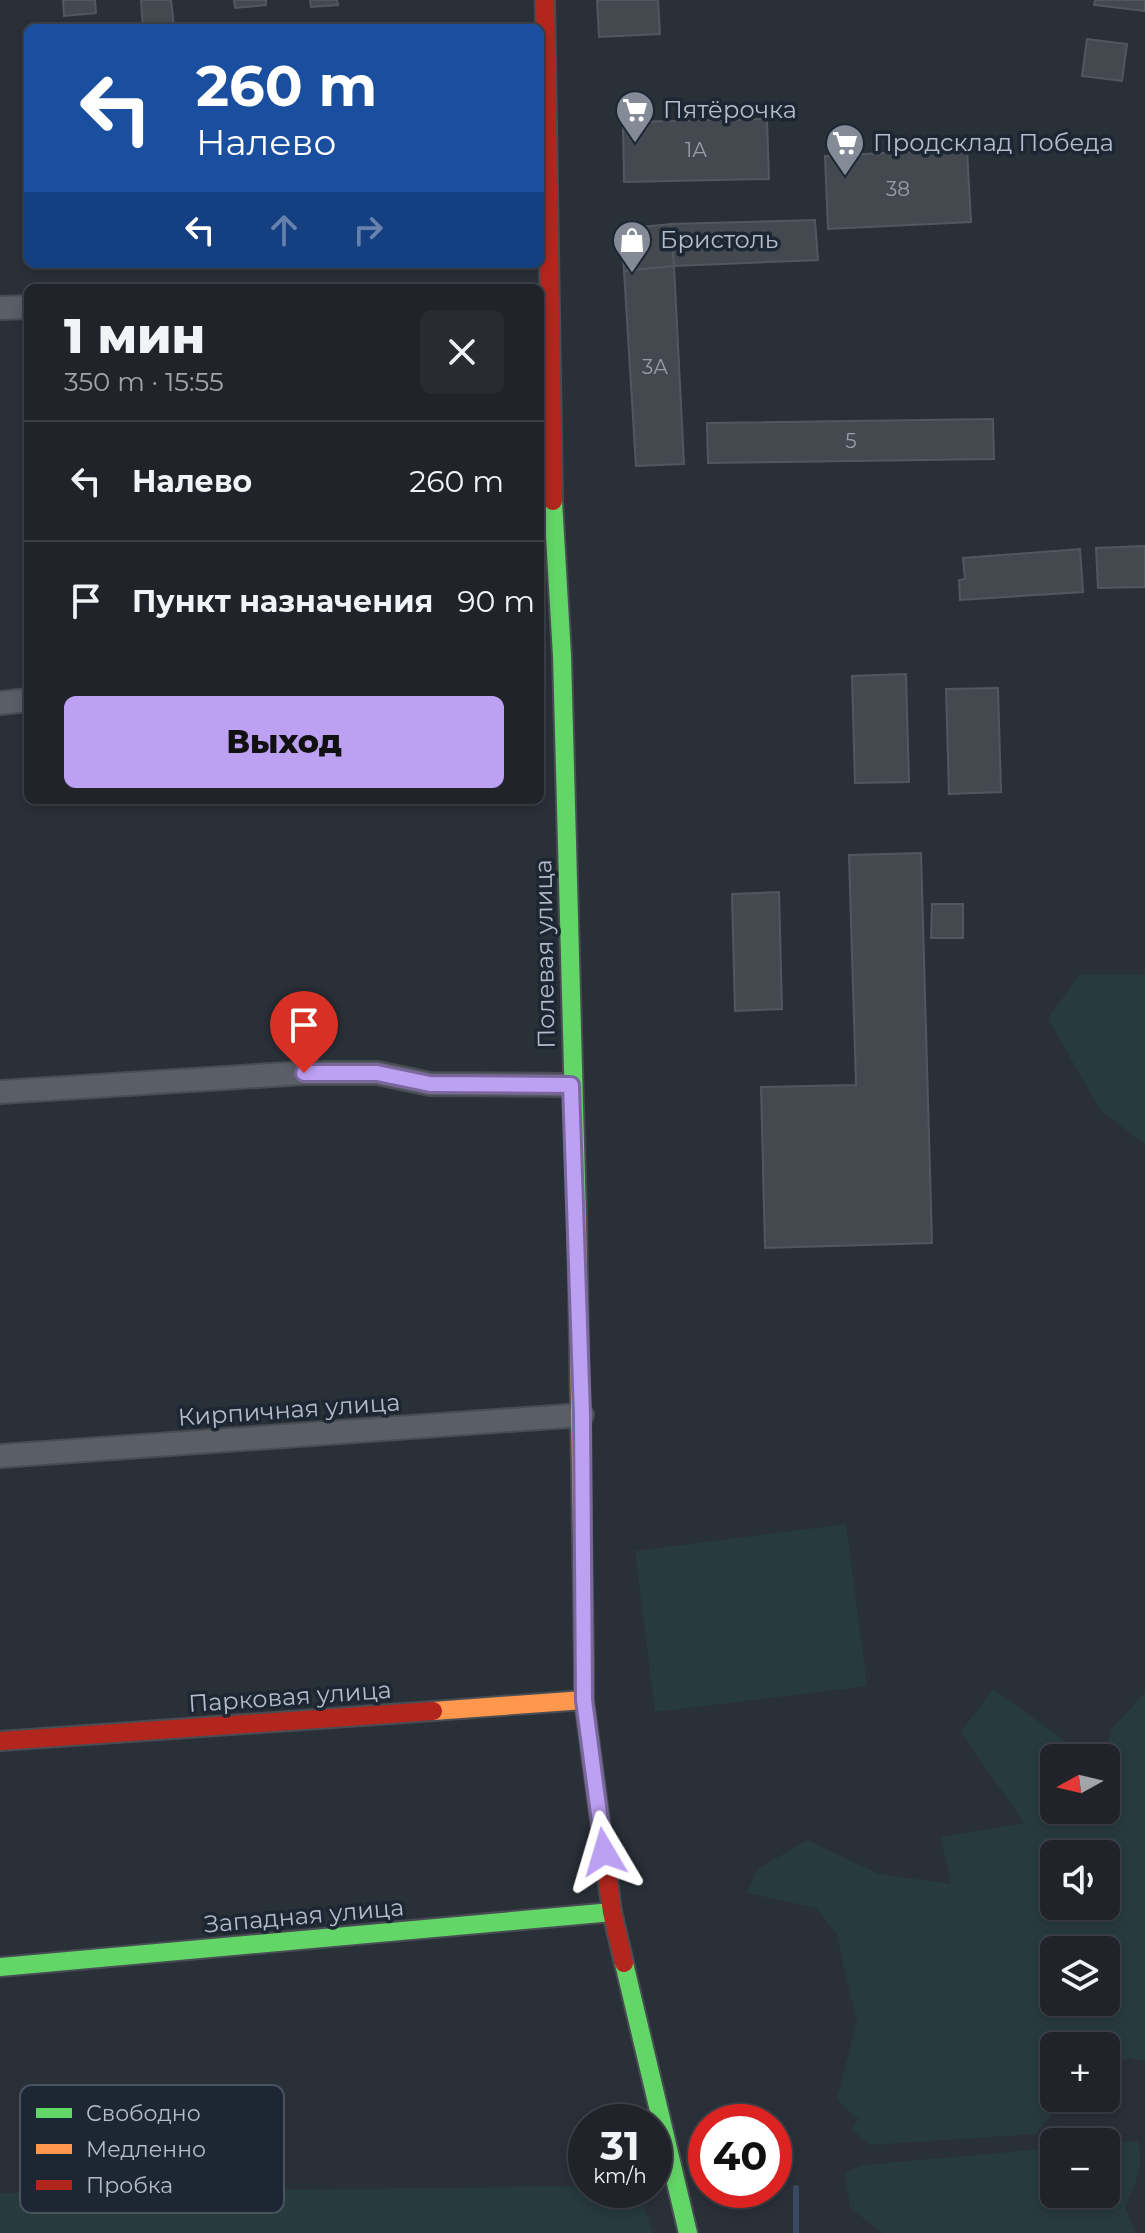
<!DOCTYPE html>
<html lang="ru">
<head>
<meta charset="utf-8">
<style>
	body { margin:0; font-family:Montserrat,sans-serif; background:#282c32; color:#f1f3f6; height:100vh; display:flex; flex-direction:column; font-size:30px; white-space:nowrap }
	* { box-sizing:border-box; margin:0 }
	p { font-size:26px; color:#a2a4a8 }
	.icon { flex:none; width:44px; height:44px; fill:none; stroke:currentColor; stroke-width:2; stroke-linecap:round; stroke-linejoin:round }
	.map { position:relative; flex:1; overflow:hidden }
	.drawer { position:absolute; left:24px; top:284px; width:520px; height:520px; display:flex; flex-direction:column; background:#20242a; border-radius:12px; box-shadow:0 4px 12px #0003,0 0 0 2px #3d4147 }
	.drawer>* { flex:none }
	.top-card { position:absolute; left:24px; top:24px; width:520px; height:244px; border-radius:12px; box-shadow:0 4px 12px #0003,0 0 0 2px #3d4147; background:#1a4fa0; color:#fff; overflow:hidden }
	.needle { width:52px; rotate:262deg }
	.tools { position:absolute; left:1040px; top:1744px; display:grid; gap:16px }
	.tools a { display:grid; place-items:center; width:80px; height:80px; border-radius:12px; background:#20242a; box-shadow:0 4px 12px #0003,0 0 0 2px #3d4147; font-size:40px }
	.speed { position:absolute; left:568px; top:2104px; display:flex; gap:16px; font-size:40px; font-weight:700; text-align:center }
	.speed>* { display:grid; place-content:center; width:104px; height:104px; border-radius:50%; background:#20242a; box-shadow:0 4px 12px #0003,0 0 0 2px #3d4147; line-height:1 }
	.speed small { font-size:20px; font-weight:400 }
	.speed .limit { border:12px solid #d22; background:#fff; color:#111 }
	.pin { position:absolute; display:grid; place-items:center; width:68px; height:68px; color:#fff; margin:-82px -34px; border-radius:50% 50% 50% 0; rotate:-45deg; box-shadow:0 0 8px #0007 }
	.pin .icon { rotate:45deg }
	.me { position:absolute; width:88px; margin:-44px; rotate:353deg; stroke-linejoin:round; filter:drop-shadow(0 0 6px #0008) }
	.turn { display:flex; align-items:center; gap:28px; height:168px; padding:0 40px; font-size:36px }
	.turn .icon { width:104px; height:104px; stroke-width:2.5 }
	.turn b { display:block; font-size:56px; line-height:68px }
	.lanes { display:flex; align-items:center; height:76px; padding:0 40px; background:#0003; justify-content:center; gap:40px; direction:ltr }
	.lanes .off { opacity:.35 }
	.round { display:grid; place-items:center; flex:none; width:84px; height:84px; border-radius:12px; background:#282c32 }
	.head { display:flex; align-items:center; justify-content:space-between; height:136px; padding:0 40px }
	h1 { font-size:48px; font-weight:800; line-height:60px }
	.action { display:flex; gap:16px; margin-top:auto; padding:16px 40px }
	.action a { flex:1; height:92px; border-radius:12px; background:#bca0f2; color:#111; font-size:32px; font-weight:800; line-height:92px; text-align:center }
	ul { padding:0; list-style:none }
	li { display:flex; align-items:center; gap:24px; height:120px; padding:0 40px; border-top:2px solid #3d4147 }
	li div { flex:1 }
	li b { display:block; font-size:30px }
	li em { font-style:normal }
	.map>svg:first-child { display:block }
	.green { fill:#273a3e; fill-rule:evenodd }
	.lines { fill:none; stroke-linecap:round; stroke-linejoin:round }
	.stream { stroke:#384963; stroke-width:6 }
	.building { fill:#444950; stroke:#52575f; stroke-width:2 }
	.street-casing { stroke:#484c53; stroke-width:26 }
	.fast-casing { stroke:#484c53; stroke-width:22 }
	.slow-casing { stroke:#484c53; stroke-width:22 }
	.jam-casing { stroke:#484c53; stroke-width:22 }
	.street { stroke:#5a5e66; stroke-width:22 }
	.fast { stroke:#63d668; stroke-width:18 }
	.slow { stroke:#ff974d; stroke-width:18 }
	.jam { stroke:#b3261e; stroke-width:18 }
	.route-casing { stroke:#7a689d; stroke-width:20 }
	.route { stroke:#bca0f2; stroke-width:14 }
	.labels { text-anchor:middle; stroke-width:7; stroke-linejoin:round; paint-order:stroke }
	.number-label { font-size:20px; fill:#989fab }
	.poi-label { font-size:24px; fill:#b4bcc9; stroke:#1d2633; text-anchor:start }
	.street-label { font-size:24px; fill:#b4bcc9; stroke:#1d2633 }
	.key { fill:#1d2633; stroke:#4a5360; stroke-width:2 }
	.key-label { font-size:22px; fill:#b4bcc9 }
</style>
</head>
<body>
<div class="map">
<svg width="1145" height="2233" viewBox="0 0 1145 2233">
	<rect width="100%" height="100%" fill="#2a3038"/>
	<!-- green -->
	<g class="green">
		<path d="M 1079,975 L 1145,975 L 1145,1144 L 1101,1111 L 1048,1019 Z"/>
		<path d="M 846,1524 L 867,1686 L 655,1712 L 635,1551 Z"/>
		<path d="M 993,1689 L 1089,1758 L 1054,1758 L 1054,1810 L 1106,1810 L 1104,1758 L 1111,1729 L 1145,1693 L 1145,2061 L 1129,2058 L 1106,2071 L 1106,2046 L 1054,2046 L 1054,2098 L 1065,2098 L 1036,2134 L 870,2145 L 851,2129 L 860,2115 L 856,2118 L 837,2099 L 857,2022 L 836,1933 L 816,1908 L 747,1893 L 758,1869 L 807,1840 L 879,1874 L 951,1884 L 941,1837 L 1024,1823 L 961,1732 ZM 1054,1854 L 1106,1854 L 1106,1906 L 1054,1906 ZM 1054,1950 L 1106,1950 L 1106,2002 L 1054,2002 Z"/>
		<path d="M 1138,2141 C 1145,2163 1136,2185 1125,2206 L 1135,2233 L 883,2233 L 850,2208 L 845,2172 L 864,2165 L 1054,2148 L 1054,2194 L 1106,2194 L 1106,2144 Z"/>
		<path d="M 586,2186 L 586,2190 L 638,2190 L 653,2233 L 0,2233 L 0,2193 Z"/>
	</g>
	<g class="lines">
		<!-- stream -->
		<path class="stream" d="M 796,2233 L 796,2188"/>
	</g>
	<!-- building -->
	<g class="building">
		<path d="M 63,0 L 95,0 L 96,13 L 64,16 Z"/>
		<path d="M 141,0 L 171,0 L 174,27 L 143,28 Z"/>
		<path d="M 234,0 L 266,0 L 266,5 L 235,8 Z"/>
		<path d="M 310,0 L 337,0 L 338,5 L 311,7 Z"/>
		<path d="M 597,0 L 658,0 L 660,34 L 599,37 Z"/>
		<path d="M 1095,0 L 1145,0 L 1145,11 L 1094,5 Z"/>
		<path d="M 1087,39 L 1127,44 L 1122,81 L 1082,76 Z"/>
		<path d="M 767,119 L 769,179 L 624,182 L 623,122 Z"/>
		<path d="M 967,149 L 971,222 L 828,229 L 825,156 Z"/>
		<path d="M 815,220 L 818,260 L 674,266 L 670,224 Z"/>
		<path d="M 670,224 L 674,266 L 624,271 L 621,229 Z"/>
		<path d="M 674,266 L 684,464 L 636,466 L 624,271 Z"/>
		<path d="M 993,419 L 994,459 L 708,463 L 707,423 Z"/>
		<path d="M 1145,546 L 1145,587 L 1098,588 L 1096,548 Z"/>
		<path d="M 1080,549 L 1083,592 L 960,600 L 959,580 L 965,579 L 963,558 Z"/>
		<path d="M 906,674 L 909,782 L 855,783 L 852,676 Z"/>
		<path d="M 998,688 L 1001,792 L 949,794 L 946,689 Z"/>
		<path d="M 921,853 L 932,1243 L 765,1248 L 761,1087 L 856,1085 L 849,855 Z"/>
		<path d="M 779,892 L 782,1009 L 735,1011 L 732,894 Z"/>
		<path d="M 932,904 L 963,904 L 963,938 L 931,938 Z"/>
	</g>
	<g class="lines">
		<defs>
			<g id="street">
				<path d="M 0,308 L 28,307"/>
				<path d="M 0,703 L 28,700"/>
				<path d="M 0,1092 L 304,1073 L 377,1073 L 430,1084 L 571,1085"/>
				<path d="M 0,1456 L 582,1415"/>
			</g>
			<g id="fast">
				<path d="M 553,501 L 562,656 L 577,1218"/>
				<path d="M 624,1963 L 688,2233"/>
				<path d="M 0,1967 L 612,1912"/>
			</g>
			<g id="slow">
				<path d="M 577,1218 L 584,1661"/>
				<path d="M 433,1711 L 584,1700"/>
			</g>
			<g id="jam">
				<path d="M 545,0 L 553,501"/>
				<path d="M 584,1661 L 584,1700 L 612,1912 L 624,1963"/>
				<path d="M 0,1741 L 433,1711"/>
			</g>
		</defs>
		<!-- street casing -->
		<use href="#street" class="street-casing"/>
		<!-- fast casing -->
		<use href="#fast" class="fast-casing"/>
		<!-- slow casing -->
		<use href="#slow" class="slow-casing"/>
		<!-- jam casing -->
		<use href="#jam" class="jam-casing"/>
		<!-- street -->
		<use href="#street" class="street"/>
		<!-- fast -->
		<use href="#fast" class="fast"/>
		<!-- slow -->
		<use href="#slow" class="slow"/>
		<!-- jam -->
		<use href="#jam" class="jam"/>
	</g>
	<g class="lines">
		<defs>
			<path id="route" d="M 304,1073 L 377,1073 L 430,1084 L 571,1085 L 582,1415 L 584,1700 L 604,1852"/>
		</defs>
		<!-- route casing -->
		<use href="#route" class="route-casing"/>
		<!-- route -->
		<use href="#route" class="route"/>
	</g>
	<!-- icons -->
	<defs>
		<symbol id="supermarket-pin" viewBox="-11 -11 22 30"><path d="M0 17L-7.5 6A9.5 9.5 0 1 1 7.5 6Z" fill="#848b96" stroke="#1d2633"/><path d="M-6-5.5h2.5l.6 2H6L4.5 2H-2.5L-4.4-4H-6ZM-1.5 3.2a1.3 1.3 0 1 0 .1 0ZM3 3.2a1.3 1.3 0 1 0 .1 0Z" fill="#fff"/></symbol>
		<symbol id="shop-pin" viewBox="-11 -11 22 30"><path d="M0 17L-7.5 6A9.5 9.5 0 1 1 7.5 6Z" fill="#848b96" stroke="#1d2633"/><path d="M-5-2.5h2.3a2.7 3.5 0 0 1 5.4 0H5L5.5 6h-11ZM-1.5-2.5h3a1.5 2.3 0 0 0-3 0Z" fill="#fff"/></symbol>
	</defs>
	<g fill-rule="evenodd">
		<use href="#supermarket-pin" x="613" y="88" width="44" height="60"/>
		<use href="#supermarket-pin" x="823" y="121" width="44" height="60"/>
		<use href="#shop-pin" x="610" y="218" width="44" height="60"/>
	</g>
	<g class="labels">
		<!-- number labels -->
		<g class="number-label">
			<text x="696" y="157">1А</text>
			<text x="898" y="196">38</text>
			<text x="655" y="374">3А</text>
			<text x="851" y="448">5</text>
		</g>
		<!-- poi labels -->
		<g class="poi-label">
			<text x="663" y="118">Пятёрочка</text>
			<text x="873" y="151">Продсклад Победа</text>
			<text x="660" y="248">Бристоль</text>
		</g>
		<!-- street labels -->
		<g class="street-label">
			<text transform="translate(545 954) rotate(-91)" y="8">Полевая улица</text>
			<text transform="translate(289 1410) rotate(-4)" y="8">Кирпичная улица</text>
			<text transform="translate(290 1697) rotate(-4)" y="8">Парковая улица</text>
			<text transform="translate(304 1916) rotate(-5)" y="8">Западная улица</text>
		</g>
	</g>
	<!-- legend -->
	<rect x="20" y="2085" width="264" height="128" rx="12" class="key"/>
	<rect x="36" y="2108" width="36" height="10" fill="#63d668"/>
	<rect x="36" y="2144" width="36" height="10" fill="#ff974d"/>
	<rect x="36" y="2180" width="36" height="10" fill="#b3261e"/>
	<g class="key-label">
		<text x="86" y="2121">Свободно</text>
		<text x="86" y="2157">Медленно</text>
		<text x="86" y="2193">Пробка</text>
	</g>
</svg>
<div class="tools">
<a><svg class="needle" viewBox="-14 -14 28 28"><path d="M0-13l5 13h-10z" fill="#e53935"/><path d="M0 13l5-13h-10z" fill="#a2a4a8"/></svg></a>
<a><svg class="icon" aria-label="sound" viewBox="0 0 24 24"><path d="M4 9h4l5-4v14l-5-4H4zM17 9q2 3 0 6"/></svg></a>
<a><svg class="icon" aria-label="layers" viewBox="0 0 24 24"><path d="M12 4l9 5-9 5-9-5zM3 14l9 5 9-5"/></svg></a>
<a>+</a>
<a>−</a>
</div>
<div class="speed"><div>31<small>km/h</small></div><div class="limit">40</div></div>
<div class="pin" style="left:304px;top:1073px;background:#d93025"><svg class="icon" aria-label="arrive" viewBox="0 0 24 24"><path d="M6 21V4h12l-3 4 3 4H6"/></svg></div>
<svg class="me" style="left:604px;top:1852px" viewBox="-20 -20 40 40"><path d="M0-17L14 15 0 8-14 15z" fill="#bca0f2" stroke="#fff" stroke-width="4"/></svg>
<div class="top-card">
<div class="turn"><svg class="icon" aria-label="left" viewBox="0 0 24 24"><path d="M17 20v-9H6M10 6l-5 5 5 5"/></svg><div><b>260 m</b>Налево</div></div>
<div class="lanes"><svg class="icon" aria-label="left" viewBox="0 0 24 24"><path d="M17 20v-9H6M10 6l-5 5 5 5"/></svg><svg class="icon off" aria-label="ahead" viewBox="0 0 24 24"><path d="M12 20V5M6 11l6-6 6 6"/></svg><svg class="icon off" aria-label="right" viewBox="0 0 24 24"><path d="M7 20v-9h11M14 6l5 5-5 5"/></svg></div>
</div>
<section class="drawer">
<div class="head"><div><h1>1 мин</h1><p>350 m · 15:55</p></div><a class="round"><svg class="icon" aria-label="close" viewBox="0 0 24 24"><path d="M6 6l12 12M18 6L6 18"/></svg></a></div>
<ul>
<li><svg class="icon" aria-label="left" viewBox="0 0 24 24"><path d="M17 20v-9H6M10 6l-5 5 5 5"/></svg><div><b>Налево</b></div><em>260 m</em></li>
<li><svg class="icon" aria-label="arrive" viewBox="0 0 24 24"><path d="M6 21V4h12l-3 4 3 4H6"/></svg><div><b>Пункт назначения</b></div><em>90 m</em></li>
</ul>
<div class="action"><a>Выход</a></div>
</section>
</div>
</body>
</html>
